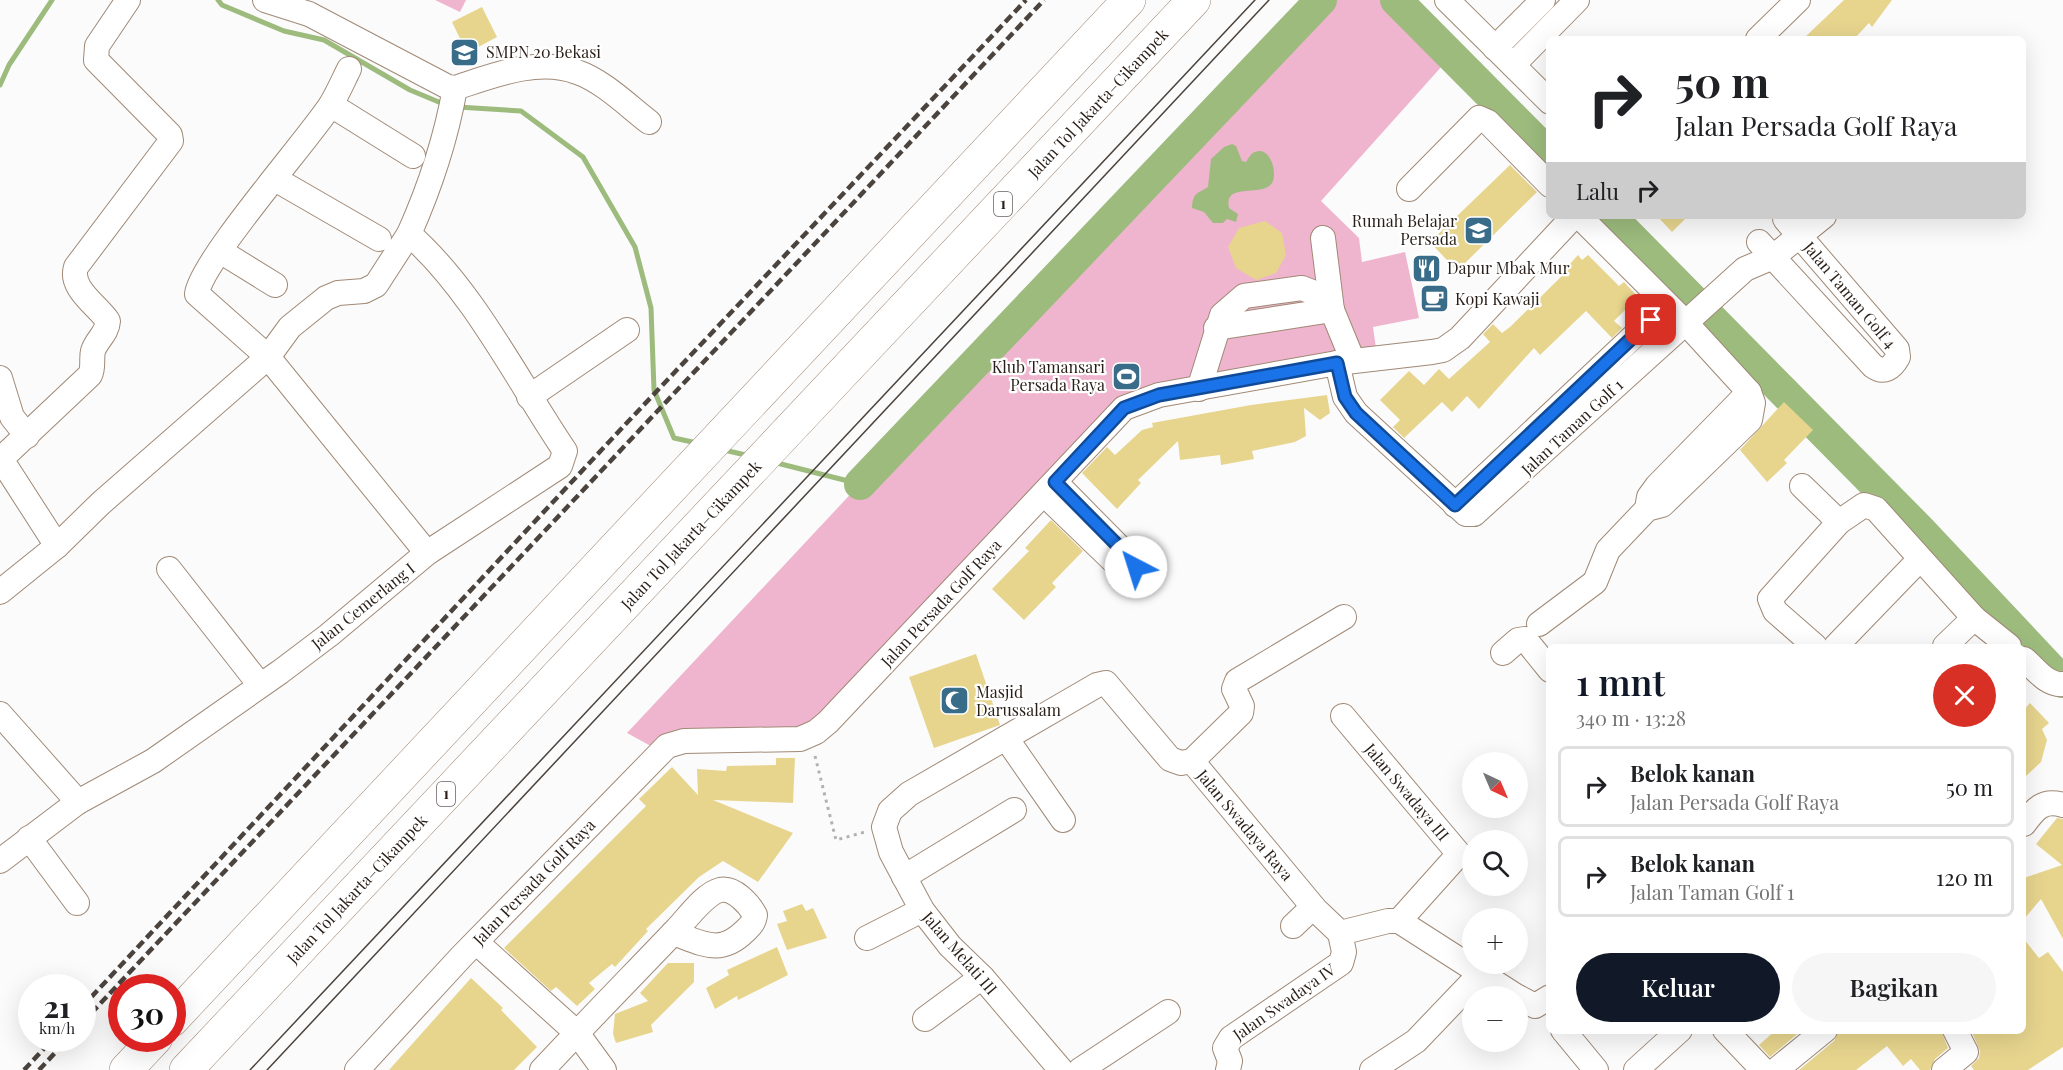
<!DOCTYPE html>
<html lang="id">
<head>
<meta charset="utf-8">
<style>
	body { margin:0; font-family:"Playfair Display",serif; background:#f6f6f6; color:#202124; height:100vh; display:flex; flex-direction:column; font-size:22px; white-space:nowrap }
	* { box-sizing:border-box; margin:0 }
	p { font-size:20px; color:#757577 }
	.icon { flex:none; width:33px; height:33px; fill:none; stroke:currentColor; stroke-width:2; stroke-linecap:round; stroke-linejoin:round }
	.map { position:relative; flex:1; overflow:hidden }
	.side { position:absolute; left:1546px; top:644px; width:480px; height:390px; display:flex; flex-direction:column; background:#fff; border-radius:9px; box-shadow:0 6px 24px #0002 }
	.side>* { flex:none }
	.guide { position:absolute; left:1546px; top:36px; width:480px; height:183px; border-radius:9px; box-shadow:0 6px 24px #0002; background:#fff; color:#202124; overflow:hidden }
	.needle { width:39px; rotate:136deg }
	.tools { position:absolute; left:1462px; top:752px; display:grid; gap:12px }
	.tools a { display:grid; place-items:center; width:66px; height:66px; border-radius:50%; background:#fff; box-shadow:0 6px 24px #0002; font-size:30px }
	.speed { position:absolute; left:18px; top:974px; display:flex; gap:12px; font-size:30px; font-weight:700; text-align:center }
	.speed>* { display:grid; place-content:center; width:78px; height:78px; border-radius:50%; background:#fff; box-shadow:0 6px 24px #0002; line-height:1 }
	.speed small { font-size:15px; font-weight:400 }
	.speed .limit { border:9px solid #d22; background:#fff; color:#111 }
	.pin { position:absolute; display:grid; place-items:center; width:51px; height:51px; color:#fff; margin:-26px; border-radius:12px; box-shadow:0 3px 9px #0006 }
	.me { position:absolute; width:66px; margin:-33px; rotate:320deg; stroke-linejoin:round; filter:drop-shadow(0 0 4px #0008) }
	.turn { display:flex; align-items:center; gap:21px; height:126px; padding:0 30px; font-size:27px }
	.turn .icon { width:78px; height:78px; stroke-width:2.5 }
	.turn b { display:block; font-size:42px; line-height:51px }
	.then { display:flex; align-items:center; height:57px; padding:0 30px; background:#0003; gap:12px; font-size:22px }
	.round { display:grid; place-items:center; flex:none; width:63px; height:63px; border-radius:32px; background:#f6f6f6 }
	.headline { display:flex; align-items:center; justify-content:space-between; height:102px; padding:0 30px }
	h1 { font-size:36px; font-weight:600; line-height:45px; color:#111827 }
	.cta { display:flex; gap:12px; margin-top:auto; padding:12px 30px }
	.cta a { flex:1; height:69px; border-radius:36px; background:#111827; color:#fff; font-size:24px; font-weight:600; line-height:69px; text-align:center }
	.cta a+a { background:#f6f6f6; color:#202124 }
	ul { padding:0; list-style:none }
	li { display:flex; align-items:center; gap:18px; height:81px; margin:0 12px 9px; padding:0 18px; border:3px solid #e0e0e0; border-radius:9px }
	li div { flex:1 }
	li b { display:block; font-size:22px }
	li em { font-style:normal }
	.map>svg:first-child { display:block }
	.green { fill:#efb5ce }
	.water { fill:#9cbb7d }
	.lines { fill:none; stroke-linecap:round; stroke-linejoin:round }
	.stream { stroke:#9cbb7d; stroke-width:5 }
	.river { stroke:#9cbb7d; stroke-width:32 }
	.building { fill:#e7d58e }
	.minor-casing { stroke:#a08976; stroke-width:26 }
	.highway-casing { stroke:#a08976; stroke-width:34 }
	.path { stroke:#b5b1af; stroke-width:3; stroke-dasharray:3 4.5; stroke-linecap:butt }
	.minor { stroke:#fff; stroke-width:24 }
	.highway { stroke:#fff; stroke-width:33 }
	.tram { stroke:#4b433d; stroke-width:1.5 }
	.rail { stroke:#4b433d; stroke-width:4.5; stroke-dasharray:9 4.5; stroke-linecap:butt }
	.route-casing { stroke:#114b97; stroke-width:15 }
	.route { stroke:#1a73e8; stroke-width:10 }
	.labels { text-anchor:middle; stroke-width:4.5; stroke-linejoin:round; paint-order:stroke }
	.shield { fill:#fff; stroke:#68625d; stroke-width:1.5 }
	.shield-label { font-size:15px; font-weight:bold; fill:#281e17 }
	.poi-label { font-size:16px; fill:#281e17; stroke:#fff; text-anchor:start }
	.street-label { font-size:16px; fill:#281e17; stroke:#fff }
</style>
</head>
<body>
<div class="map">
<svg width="2063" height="1070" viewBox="0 0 2063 1070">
	<rect width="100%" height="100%" fill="#fbfbfb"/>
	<!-- green -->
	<g class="green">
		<path d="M 435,0 L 466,0 L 460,12 Z"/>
		<path d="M 1321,0 L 1396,0 L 1451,56 L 1321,201 L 1359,238 L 1362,262 L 1405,252 L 1419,318 L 1373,327 L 1378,362 L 1130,396 L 829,722 L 660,751 L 627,733 L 860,484 Z"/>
	</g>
	<!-- water -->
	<path class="water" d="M 1232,144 L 1236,146 L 1242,161 L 1246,162 C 1248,159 1251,153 1255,152 C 1270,145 1278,173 1272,183 C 1263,198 1223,181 1229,208 L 1238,214 L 1236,222 L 1227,219 L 1223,223 L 1213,223 L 1204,212 L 1192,208 C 1193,192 1197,194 1208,187 L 1211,159 L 1224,147 Z"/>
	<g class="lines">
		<!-- stream -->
		<g class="stream">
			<path d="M 218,0 L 222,5 L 284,31 L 324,40 L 410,90 L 446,105"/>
			<path d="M 0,85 L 9,65 L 52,0"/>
			<path d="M 458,107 L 521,111 L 583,157 L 635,247 L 651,308 L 654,390 L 674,438 L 697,443"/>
			<path d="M 724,450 L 750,456"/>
			<path d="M 773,462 L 860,484"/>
		</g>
		<!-- river -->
		<g class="river">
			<path d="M 1396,0 L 1550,155"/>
			<path d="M 1610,216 L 1919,529 L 2063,682"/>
			<path d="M 860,484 L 1321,0"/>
		</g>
	</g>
	<!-- building -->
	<g class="building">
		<path d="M 1844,0 L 1892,0 L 1872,27 L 1869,23 L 1854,39 L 1803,39 Z"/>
		<path d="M 482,7 L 497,37 L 467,53 L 452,22 Z"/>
		<path d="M 1510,165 L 1537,192 L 1457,271 L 1430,242 Z"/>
		<path d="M 1657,216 L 1688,216 L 1672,232 Z"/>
		<path d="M 1265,221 L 1282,233 L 1286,255 L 1276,273 L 1256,280 L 1236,268 L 1228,247 L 1239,228 Z"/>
		<path d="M 1578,255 L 1582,260 L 1588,255 L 1619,286 L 1624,282 L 1638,297 L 1614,321 L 1622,328 L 1612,338 L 1586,311 L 1540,355 L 1534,348 L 1479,409 L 1467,396 L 1452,412 L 1442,402 L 1404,438 L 1393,427 L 1400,420 L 1380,400 L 1409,371 L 1424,385 L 1439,369 L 1449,379 L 1490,342 L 1483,334 L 1493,324 L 1502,333 L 1510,327 L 1570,268 L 1568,266 Z"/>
		<path d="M 1327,395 L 1330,413 L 1320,420 L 1304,408 L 1306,436 L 1295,442 L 1252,451 L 1254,459 L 1221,465 L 1220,455 L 1180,460 L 1178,441 L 1138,480 L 1141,483 L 1117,509 L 1082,473 L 1107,447 L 1115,455 L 1142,430 L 1153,427 L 1152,423 L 1251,405 Z"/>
		<path d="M 1784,402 L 1813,430 L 1784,460 L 1787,463 L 1767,482 L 1740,450 Z"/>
		<path d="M 1051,520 L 1083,551 L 1052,583 L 1056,587 L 1024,620 L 992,589 L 1029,551 L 1025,548 Z"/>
		<path d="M 976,654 L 1000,725 L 934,748 L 909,677 Z"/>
		<path d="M 2030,703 L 2049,723 L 2042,729 L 2047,740 L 2041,762 L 2024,778 L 2024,710 Z"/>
		<path d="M 776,758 L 795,758 L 793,803 L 713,800 L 793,833 L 758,882 L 723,861 L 699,877 L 646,929 L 648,931 L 615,967 L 612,964 L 589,983 L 595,989 L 577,1006 L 556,987 L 551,991 L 504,948 L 646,806 L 639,799 L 672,767 L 698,795 L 697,769 L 726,771 L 727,766 L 776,765 Z"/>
		<path d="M 2057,818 L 2063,819 L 2063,939 L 2041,899 L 2024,919 L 2024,878 L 2062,865 L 2036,844 Z"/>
		<path d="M 802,904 L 806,911 L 813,908 L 827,938 L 787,950 L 777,924 L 787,921 L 783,911 Z"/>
		<path d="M 2024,939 L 2039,958 L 2048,952 L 2063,972 L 2063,1047 L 2028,1070 L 1974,1070 L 1971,1066 L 1979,1058 L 1980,1051 L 1971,1030 L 2024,1030 Z"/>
		<path d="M 777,947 L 788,975 L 738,1000 L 737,996 L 715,1009 L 706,988 L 729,975 L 727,970 Z"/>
		<path d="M 668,963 L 694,963 L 694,982 L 651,1025 L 653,1032 L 616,1043 L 613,1034 L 615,1014 L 648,1001 L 640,993 Z"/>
		<path d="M 471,978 L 503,1008 L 501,1010 L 537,1047 L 514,1070 L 389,1070 Z"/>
		<path d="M 1776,1030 L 1802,1030 L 1770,1057 L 1759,1045 Z"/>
		<path d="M 1839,1030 L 1941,1030 L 1948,1048 L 1935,1059 L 1930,1070 L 1920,1070 L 1911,1059 L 1903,1066 L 1887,1046 L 1856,1070 L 1799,1070 L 1834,1041 Z"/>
	</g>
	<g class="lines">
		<defs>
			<g id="minor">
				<path d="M 265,0 L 309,14 L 448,87 L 455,88 C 492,76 538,57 577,72 C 603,81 627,105 649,122"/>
				<path d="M 1447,0 L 1550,102"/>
				<path d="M 1758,39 L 1798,0"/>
				<path d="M 1495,48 L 1543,0"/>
				<path d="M 1513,65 L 1577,0"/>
				<path d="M 349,69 C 343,81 337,95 330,106 C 306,142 200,263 197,294 L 268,357 L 427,553"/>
				<path d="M 331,105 L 413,156"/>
				<path d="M 275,179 L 379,239"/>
				<path d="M 1409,189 L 1479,118 L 1488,122 L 1550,185"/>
				<path d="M 1579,216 L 1685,322 L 1749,392"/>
				<path d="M 1323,238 L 1332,310 L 1353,361"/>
				<path d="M 1759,242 L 1873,366 C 1884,374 1892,368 1898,357 L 1897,349 L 1785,219"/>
				<path d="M 220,251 L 275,285"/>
				<path d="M 1216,328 L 1332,310"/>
				<path d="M 1337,363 L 1345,397 L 1356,413 L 1466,514 L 1474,514 L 1745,269 L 1773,257 L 1824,216"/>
				<path d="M 0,378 L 12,417 L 27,436"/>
				<path d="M 1199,389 L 1222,315 L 1244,296 L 1302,288 L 1312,292 L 1332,310"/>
				<path d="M 529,397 L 627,330"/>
				<path d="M 1802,486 L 1839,522"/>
				<path d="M 1044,494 L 1126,573 L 1135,570 L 1135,563 L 1055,482"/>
				<path d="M 1455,505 L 1667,305"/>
				<path d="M 57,546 L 1,459 L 90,375 C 94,367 91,359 93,351 C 97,339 107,334 108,321 C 97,305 69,288 76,267 L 171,141 L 170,135 L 96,60 L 97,46 L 128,0"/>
				<path d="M 169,569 L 260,685"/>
				<path d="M 0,592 L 57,546 L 101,503 L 268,357 L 290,327 L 326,298 L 338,293 L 364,291 L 376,285 L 409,234"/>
				<path d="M 1539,624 L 1595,582 L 1608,550 L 1647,509 L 1649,497 L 1657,486 L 1749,392 L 1753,403 L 1750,420 L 1662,505 L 1647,509"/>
				<path d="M 1815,646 L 1775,611 L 1770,599 L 1839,522 L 1864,505 L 1876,509 L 1974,618 L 2009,646"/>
				<path d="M 1836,646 L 1920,559"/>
				<path d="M 1945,646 L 1974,618"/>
				<path d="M 1503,653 L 1518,640 L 1525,639 L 1550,670"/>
				<path d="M 2024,659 C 2035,668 2047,686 2063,684"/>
				<path d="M 0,714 L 78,802"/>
				<path d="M 1343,716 L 1459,854 L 1399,921"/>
				<path d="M 1006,738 L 1063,820"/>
				<path d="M 1192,761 L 1241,713 L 1242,706 L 1234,689 L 1237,681 L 1344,617"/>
				<path d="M 2024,824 C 2035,809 2043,799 2063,805"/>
				<path d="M 29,838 L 77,903"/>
				<path d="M 0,861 L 78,802 L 153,761 L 280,672 L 329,635 L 427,553 L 560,466 L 565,451 C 517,380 473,290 409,234 C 430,187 446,139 455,88"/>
				<path d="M 904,877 L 1014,810"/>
				<path d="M 1318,912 L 1340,933 L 1388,921 L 1399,921 L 1516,996"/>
				<path d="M 1293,926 L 1313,907"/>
				<path d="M 867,938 L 922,910"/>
				<path d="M 476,942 L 577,1033 L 604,1070"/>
				<path d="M 1518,997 L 1535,1006 L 1550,997"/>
				<path d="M 925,1019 L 982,977"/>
				<path d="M 1563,1030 L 1596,1070"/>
				<path d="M 1725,1030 L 1763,1070"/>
				<path d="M 357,1070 L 461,957 L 667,746 L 684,741 L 800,739 L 816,732 L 828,722 L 1124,408 L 1159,395 L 1337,363 L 1432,352 L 1443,350 L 1460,338 L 1574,216"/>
				<path d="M 542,1070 C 586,1023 631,977 676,930 C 687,919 704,894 720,890 C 734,887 749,904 755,915 C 754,923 750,926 745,931 C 720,956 702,943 673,933"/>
				<path d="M 1061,1070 L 982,977 L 950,946 L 922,910 L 891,852 L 884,827 L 890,811 L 909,794 L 1097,685 L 1106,683 L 1170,759 L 1181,763 L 1192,761 L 1315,909"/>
				<path d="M 1080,1070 L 1168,1012"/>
				<path d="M 1228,1070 L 1230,1061 L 1225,1048 L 1231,1038 L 1341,963 L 1344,952 L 1340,933"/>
				<path d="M 1372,1070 L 1416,1041 L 1481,973"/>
				<path d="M 1636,1070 L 1680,1030"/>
				<path d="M 1776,1070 L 1825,1030"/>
				<path d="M 1944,1070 L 1966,1052 L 1955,1030"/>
			</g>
			<g id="highway">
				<path d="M 172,1020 L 1129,0"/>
				<path d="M 126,1070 L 156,1038"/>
				<path d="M 186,1070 L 1194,0"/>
			</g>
		</defs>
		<!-- minor casing -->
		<use href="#minor" class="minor-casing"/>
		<!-- highway casing -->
		<use href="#highway" class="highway-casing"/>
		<!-- path -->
		<path class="path" d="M 815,756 L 836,840 L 865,832"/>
		<!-- minor -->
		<use href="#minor" class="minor"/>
		<!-- highway -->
		<use href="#highway" class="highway"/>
		<!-- tram -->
		<g class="tram">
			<path d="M 250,1070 L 1255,0"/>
			<path d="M 267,1070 L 1269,0"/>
		</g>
		<!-- rail -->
		<g class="rail">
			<path d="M 82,1007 L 622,428 L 1026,0"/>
			<path d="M 82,1023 L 1044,0"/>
			<path d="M 24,1070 L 54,1038"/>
			<path d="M 39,1070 L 69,1038"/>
		</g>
	</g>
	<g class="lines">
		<defs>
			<path id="route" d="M 1136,567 L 1135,563 L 1055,482 L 1124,408 L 1159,395 L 1337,363 L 1345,397 L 1356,413 L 1455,505 L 1651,320"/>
		</defs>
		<!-- route casing -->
		<use href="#route" class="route-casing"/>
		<!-- route -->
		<use href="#route" class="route"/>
	</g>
	<!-- icons -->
	<defs>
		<symbol id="school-square" viewBox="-11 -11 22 22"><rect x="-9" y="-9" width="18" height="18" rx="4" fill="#386c89" stroke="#fff"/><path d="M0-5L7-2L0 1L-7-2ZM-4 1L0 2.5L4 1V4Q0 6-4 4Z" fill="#fff"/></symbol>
		<symbol id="restaurant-square" viewBox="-11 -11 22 22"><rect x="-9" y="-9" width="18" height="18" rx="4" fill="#386c89" stroke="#fff"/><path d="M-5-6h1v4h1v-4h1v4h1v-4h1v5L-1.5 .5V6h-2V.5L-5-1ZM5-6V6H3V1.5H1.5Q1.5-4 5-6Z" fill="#fff"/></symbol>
		<symbol id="cafe-square" viewBox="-11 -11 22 22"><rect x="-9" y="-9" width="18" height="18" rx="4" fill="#386c89" stroke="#fff"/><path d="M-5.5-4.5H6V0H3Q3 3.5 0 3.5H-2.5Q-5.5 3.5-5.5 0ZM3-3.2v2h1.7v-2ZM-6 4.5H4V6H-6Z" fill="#fff"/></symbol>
		<symbol id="stadium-square" viewBox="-11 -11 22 22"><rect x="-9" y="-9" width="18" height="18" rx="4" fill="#386c89" stroke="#fff"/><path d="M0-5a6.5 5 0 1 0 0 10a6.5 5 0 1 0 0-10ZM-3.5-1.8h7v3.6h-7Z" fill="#fff"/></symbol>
		<symbol id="mosque-square" viewBox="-11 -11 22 22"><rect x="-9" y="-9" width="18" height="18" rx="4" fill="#386c89" stroke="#fff"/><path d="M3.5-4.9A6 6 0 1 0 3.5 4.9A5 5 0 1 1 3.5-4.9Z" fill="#fff"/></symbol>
	</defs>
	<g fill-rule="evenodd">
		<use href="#school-square" x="448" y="36" width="33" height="33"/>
		<use href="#school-square" x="1462" y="214" width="33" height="33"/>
		<use href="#restaurant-square" x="1410" y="252" width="33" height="33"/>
		<use href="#cafe-square" x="1418" y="282" width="33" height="33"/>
		<use href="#stadium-square" x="1110" y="360" width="33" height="33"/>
		<use href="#mosque-square" x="938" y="684" width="33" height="33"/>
	</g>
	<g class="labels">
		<!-- shield labels -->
		<g class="shield">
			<rect x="994" y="192" width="18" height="24" rx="4.5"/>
			<rect x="437" y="782" width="18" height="24" rx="4.5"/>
		</g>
		<g class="shield-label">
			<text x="1003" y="209">1</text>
			<text x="446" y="799">1</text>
		</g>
		<!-- poi labels -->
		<g class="poi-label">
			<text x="486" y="58">SMPN 20 Bekasi</text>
			<text x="1457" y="227" text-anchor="end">Rumah Belajar<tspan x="1457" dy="18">Persada</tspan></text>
			<text x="1447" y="274">Dapur Mbak Mur</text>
			<text x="1455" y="305">Kopi Kawaji</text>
			<text x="1105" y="373" text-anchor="end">Klub Tamansari<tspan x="1105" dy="18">Persada Raya</tspan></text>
			<text x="976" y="698">Masjid<tspan x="976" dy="18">Darussalam</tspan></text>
		</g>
		<!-- street labels -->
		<g class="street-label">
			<text transform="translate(1098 103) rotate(-47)" y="6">Jalan Tol Jakarta–Cikampek</text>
			<text transform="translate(1850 295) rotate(50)" y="6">Jalan Taman Golf 4</text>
			<text transform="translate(1572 427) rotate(-43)" y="6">Jalan Taman Golf 1</text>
			<text transform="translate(691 535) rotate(-47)" y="6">Jalan Tol Jakarta–Cikampek</text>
			<text transform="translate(941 603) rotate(-47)" y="6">Jalan Persada Golf Raya</text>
			<text transform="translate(363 606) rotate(-39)" y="6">Jalan Cemerlang I</text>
			<text transform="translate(1407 792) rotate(50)" y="6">Jalan Swadaya III</text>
			<text transform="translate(1245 825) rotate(50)" y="6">Jalan Swadaya Raya</text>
			<text transform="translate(534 882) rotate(-46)" y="6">Jalan Persada Golf Raya</text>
			<text transform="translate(357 889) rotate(-47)" y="6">Jalan Tol Jakarta–Cikampek</text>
			<text transform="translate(960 953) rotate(49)" y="6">Jalan Melati III</text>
			<text transform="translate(1284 1002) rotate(-35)" y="6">Jalan Swadaya IV</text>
		</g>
	</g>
</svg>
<div class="tools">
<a><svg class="needle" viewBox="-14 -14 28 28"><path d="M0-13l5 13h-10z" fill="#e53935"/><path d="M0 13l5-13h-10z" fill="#757577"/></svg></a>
<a><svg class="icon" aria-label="search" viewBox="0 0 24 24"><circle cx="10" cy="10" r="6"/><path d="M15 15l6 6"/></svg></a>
<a>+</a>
<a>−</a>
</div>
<div class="speed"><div>21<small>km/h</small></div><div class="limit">30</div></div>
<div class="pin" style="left:1651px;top:320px;background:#d93025"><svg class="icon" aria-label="arrive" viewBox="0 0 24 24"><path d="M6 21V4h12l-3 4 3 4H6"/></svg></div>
<svg class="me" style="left:1136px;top:567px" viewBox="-20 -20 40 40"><circle r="19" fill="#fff"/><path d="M0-13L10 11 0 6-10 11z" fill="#1a73e8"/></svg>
<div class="guide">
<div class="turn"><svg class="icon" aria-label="right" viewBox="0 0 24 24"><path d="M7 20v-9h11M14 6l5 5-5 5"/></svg><div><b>50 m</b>Jalan Persada Golf Raya</div></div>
<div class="then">Lalu<svg class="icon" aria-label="right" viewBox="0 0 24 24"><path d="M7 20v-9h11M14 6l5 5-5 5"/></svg></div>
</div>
<section class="side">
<div class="headline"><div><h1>1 mnt</h1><p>340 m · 13:28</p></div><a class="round" style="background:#d93025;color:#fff"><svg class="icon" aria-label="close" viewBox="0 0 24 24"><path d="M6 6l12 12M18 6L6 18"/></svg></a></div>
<ul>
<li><svg class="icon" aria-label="right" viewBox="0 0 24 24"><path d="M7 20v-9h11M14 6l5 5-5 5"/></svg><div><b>Belok kanan</b><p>Jalan Persada Golf Raya</p></div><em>50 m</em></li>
<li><svg class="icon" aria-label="right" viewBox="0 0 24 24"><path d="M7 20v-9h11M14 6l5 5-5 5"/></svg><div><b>Belok kanan</b><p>Jalan Taman Golf 1</p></div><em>120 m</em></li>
</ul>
<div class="cta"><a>Keluar</a><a>Bagikan</a></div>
</section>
</div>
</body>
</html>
